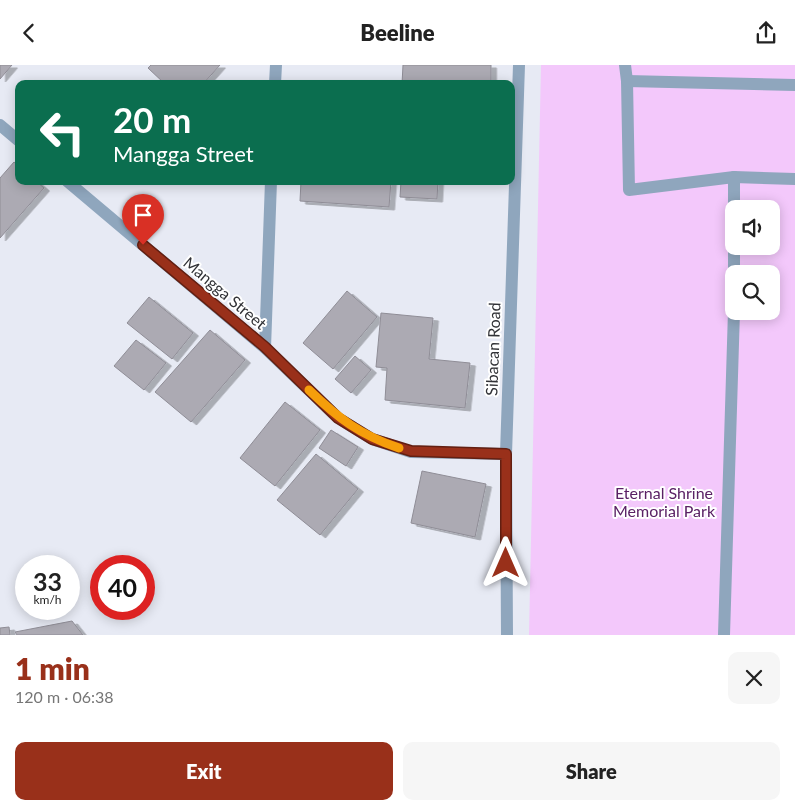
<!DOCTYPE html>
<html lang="en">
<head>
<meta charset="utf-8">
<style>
	body { margin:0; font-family:Lato,sans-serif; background:#f6f6f6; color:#222; height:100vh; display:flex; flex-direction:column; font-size:19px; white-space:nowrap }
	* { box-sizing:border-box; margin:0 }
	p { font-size:16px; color:#767676 }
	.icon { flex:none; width:28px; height:28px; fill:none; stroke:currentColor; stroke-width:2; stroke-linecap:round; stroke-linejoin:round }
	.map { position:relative; height:570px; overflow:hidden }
	.drawer { display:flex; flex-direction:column; background:#fff; flex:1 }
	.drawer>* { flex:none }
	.hud { position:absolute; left:15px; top:15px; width:500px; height:105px; border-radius:10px; box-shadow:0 2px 12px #0003; background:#0b6e4f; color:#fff; overflow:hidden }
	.tools { position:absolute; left:725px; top:135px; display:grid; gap:10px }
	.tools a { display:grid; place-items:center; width:55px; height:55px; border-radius:10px; background:#fff; box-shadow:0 2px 12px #0003; font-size:25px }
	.speed { position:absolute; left:15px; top:490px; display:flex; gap:10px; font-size:25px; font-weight:700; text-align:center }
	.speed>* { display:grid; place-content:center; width:65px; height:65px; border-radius:50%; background:#fff; box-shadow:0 2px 12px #0003; line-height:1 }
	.speed small { font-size:12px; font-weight:400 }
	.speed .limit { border:8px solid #d22; background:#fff; color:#111 }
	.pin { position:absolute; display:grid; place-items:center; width:42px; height:42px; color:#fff; margin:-51px -21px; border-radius:50% 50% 50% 0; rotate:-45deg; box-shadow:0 0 5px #0007 }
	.pin .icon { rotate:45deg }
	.me { position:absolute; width:55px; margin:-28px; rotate:0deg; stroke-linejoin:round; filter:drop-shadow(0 0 4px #0008) }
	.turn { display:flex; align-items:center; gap:18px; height:105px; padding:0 15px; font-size:22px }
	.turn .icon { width:65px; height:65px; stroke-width:2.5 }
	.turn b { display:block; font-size:35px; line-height:42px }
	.round { display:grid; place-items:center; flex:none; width:52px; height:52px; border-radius:10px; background:#f6f6f6 }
	.headline { display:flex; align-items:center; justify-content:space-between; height:85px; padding:0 15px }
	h1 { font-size:30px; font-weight:800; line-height:38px; color:#99301a }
	.action { display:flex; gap:10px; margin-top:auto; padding:10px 15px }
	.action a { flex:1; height:58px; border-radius:10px; background:#99301a; color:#fff; font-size:20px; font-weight:800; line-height:58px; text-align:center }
	.action a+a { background:#f6f6f6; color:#222 }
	header { display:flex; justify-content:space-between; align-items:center; height:65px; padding:0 15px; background:#fff; font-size:22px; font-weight:800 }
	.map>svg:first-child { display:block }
	.green { fill:#f3c8fb; fill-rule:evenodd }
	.building { fill:#acaab3; stroke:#8f8d96; filter:url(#shadow) }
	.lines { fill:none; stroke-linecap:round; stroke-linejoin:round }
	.service { stroke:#8fa6bd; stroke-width:12 }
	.minor { stroke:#8fa6bd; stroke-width:12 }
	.tertiary { stroke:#8fa6bd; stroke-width:12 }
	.route-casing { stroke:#631f11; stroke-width:12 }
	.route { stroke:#99301a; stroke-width:9 }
	.slow { stroke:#f59e0b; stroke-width:9 }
	.labels { text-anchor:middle; stroke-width:4; stroke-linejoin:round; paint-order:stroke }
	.street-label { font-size:16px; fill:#313236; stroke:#fff }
	.park-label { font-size:16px; fill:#5a2165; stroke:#fff }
</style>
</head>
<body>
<header><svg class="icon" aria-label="back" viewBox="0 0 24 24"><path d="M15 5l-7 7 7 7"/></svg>Beeline<svg class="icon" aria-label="share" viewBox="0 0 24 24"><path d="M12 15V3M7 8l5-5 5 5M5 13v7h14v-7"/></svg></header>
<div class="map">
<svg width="795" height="570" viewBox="0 0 795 570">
	<defs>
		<filter id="shadow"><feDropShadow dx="5.5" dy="3" stdDeviation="0" flood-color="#0004"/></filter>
	</defs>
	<rect width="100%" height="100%" fill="#e7eaf4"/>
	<!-- green -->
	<path class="green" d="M 541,0 L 795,0 L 795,570 L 529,570 ZM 734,144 L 771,144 L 771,181 L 734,181 ZM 734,209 L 771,209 L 771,246 L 734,246 Z"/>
	<!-- building -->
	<g class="building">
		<path d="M 0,0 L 12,0 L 0,14 Z"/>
		<path d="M 151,0 L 220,0 L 203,19 L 165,19 L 148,3 Z"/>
		<path d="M 403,0 L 491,0 L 491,19 L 402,19 Z"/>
		<path d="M 14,97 L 19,101 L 19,116 L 36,116 L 44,123 L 0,173 L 0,113 Z"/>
		<path d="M 301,116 L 391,116 L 389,142 L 300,136 Z"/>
		<path d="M 401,116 L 438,116 L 437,134 L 400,132 Z"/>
		<path d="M 347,226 L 377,252 L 333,304 L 303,278 Z"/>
		<path d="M 149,232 L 193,268 L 172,294 L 127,258 Z"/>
		<path d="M 381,248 L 433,253 L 429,294 L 470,298 L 465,343 L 385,335 L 387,303 L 376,302 Z"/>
		<path d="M 210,265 L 245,295 L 191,357 L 155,327 Z"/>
		<path d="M 136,275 L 166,298 L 144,325 L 114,301 Z"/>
		<path d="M 355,291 L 371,305 L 351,328 L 335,314 Z"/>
		<path d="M 285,337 L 320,365 L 275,421 L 240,393 Z"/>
		<path d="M 331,365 L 358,382 L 346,401 L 319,383 Z"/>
		<path d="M 316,389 L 358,424 L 320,470 L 277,435 Z"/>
		<path d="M 422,406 L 486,419 L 475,472 L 411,458 Z"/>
		<path d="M 72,556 L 83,570 L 17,570 L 15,567 Z"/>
		<path d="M 9,562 L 10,570 L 0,570 L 0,563 Z"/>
	</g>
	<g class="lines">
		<!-- service -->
		<g class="service">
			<path d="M 625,0 L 627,16 L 629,125 L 734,112 L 795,114"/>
			<path d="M 627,16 L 795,20"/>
			<path d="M 734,112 L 734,144"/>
			<path d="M 734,181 L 734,209"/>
			<path d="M 724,570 L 734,246"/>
		</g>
		<!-- minor -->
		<g class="minor">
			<path d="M 275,19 L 276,0"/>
			<path d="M 0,60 L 19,76"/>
			<path d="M 67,116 L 265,283 L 338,353 L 372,374 L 411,387 L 506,389"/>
			<path d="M 265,283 L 271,116"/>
		</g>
		<!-- tertiary -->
		<path class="tertiary" d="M 507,570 L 506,389 L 519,0"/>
	</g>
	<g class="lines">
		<defs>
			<path id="route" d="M 143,180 L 265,282 L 338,353 L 372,374 L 411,386 L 506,389 L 506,498"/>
		</defs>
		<!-- route casing -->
		<use href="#route" class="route-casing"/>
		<!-- route -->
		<use href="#route" class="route"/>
		<!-- slow -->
		<path class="slow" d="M 309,325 C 338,353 360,370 399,383"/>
	</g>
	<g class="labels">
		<!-- street labels -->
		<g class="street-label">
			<text transform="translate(225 228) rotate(40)" y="6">Mangga Street</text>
			<text transform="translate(493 284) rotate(-88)" y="6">Sibacan Road</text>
		</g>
		<!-- park labels -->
		<g class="park-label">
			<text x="664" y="434">Eternal Shrine<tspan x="664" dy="18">Memorial Park</tspan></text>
		</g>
	</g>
</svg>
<div class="tools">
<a><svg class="icon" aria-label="sound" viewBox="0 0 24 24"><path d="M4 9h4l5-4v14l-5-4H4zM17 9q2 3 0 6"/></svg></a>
<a><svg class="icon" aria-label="search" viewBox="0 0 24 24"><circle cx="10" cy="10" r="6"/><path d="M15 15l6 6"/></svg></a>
</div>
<div class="speed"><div>33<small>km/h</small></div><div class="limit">40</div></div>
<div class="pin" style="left:143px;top:180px;background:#d93025"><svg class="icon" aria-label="arrive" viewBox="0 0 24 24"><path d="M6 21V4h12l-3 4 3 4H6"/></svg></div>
<svg class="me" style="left:506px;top:498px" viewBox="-20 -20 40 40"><path d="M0-17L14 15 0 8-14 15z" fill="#99301a" stroke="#fff" stroke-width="4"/></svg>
<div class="hud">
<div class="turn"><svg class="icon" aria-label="left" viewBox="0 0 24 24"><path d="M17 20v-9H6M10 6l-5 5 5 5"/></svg><div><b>20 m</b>Mangga Street</div></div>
</div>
</div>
<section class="drawer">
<div class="headline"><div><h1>1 min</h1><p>120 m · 06:38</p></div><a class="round"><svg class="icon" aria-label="close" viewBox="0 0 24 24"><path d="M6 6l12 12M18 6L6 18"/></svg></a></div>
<div class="action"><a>Exit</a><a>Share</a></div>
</section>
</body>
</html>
